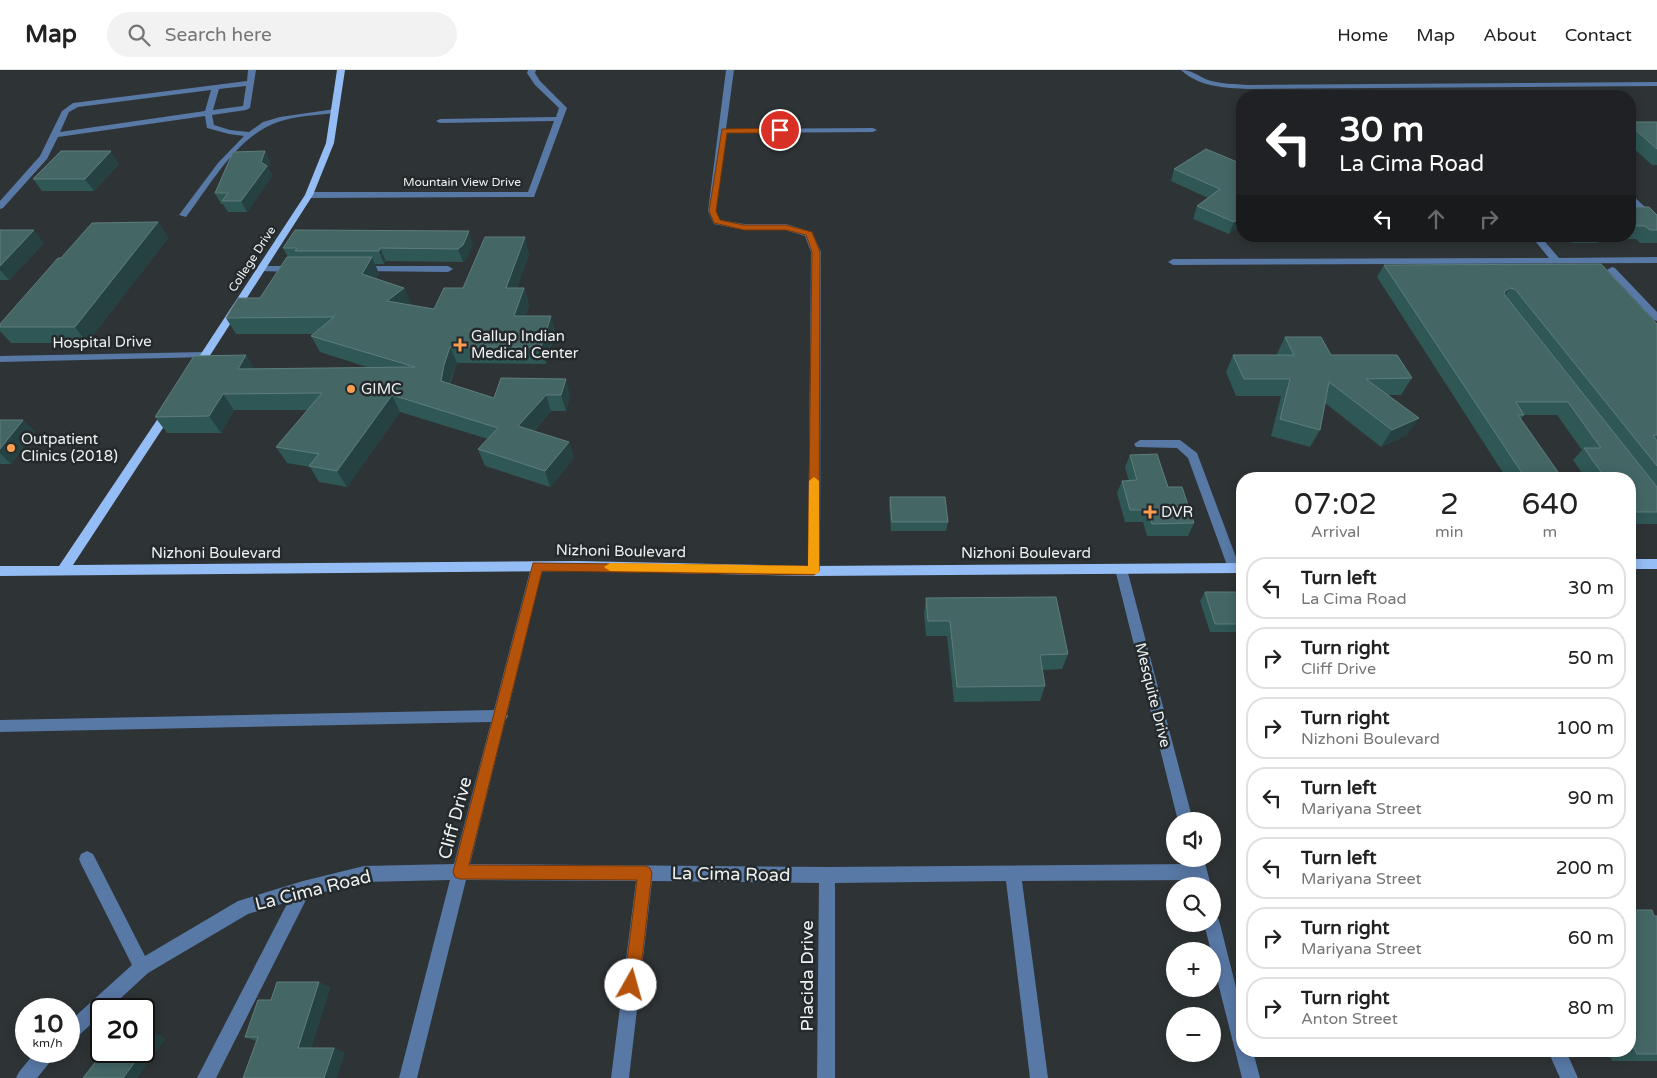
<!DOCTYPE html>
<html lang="en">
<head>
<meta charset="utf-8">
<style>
	body { margin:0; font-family:"Varela Round",sans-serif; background:#f2f2f2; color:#222; height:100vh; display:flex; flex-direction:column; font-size:19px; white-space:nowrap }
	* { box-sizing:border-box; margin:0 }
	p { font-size:16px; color:#767676 }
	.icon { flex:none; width:28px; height:28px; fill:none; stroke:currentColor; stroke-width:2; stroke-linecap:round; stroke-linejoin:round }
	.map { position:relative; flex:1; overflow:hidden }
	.details { position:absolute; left:1236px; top:402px; width:400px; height:585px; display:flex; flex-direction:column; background:#fff; border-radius:20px; box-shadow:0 2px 12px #0003 }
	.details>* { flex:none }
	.banner { position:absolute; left:1236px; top:20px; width:400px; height:152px; border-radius:20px; box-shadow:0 2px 12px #0003; background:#202124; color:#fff; overflow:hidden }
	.buttons { position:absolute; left:1166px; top:742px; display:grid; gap:10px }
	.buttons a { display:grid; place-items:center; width:55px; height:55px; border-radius:50%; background:#fff; box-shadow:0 2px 12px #0003; font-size:25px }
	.speed { position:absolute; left:15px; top:928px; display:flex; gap:10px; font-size:25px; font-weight:700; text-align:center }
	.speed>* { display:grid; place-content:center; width:65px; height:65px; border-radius:50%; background:#fff; box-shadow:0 2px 12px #0003; line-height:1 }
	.speed small { font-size:12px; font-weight:400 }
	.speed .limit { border:2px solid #111; border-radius:8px; background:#fff; color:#111 }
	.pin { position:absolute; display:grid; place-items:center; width:42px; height:42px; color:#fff; margin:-21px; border:2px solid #fff; border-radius:50%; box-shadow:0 1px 5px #0007 }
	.me { position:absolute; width:55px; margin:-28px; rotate:7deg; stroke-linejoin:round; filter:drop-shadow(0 0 4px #0008) }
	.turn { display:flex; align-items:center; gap:18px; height:105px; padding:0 20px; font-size:22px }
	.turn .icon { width:65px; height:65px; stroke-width:2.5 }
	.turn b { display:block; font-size:35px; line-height:42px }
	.lanes { display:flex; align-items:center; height:48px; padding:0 20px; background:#0003; justify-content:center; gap:25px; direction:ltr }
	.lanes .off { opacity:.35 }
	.eta { display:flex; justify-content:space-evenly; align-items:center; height:85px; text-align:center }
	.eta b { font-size:30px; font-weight:600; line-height:35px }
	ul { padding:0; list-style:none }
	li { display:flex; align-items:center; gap:15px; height:62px; margin:0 10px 8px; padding:0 10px; border:2px solid #e0e0e0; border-radius:20px }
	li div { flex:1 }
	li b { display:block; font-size:19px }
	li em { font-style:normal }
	header { display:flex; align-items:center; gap:30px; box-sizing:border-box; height:70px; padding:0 25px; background:#fff; border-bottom:1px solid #e0e0e0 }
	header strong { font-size:24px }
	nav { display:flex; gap:28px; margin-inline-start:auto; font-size:18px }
	.search { width:350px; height:45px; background:#f2f2f2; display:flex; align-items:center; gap:12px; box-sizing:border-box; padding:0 18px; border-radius:28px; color:#767676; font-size:19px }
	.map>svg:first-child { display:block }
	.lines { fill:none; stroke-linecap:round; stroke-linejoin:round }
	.minor { fill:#5878a5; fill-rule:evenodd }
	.major { fill:#95bdf5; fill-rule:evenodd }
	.wall { fill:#2f5755 }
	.shaded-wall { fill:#264141 }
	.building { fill:#446766; stroke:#5e7d7c }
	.route { fill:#b45309; stroke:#753606 }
	.slow { fill:#f59e0b }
	.poi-dot { fill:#fb9e51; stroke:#24292b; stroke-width:2 }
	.labels { text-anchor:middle; stroke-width:5; stroke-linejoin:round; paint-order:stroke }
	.far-street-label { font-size:12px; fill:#eef1f2; stroke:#24292b }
	.poi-label { font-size:15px; fill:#eef1f2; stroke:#24292b; text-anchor:start }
	.street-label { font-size:15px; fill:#eef1f2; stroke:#24292b }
	.near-street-label { font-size:18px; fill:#eef1f2; stroke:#24292b }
</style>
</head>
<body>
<header>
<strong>Map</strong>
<div class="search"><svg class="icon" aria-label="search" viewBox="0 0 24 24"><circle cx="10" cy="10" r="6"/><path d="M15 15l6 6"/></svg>Search here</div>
<nav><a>Home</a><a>Map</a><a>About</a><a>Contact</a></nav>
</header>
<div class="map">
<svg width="1657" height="1008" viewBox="0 0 1657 1008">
	<rect width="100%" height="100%" fill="#2e3335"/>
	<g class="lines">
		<!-- minor -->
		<g class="minor">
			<path d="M 248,0 L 256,0 L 250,38 L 246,40 L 212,45 L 214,55 L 230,60 L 249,62 L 263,52 L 280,47 L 335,39 L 339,41 L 335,43 C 316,45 296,46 278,52 C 237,66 211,114 186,147 L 179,145 L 218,93 L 244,66 L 229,64 L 207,58 L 205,46 L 58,67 L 47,89 L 3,138 L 0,139 L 0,131 L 40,86 L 62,41 L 73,33 L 247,11 ZM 246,16 L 243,36 L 213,40 L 219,19 ZM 211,20 L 205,41 L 60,62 L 69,42 L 78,37 Z"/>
			<path d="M 528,0 L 536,0 L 535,3 L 540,11 L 567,38 L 534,127 L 309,128 L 305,125 L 309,122 L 528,122 L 554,51 L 440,53 L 436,51 L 440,49 L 556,47 L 559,38 L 535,15 L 527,3 Z"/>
			<path d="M 726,0 L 734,0 L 726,59 L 873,58 L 877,60 L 873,62 L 726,63 L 716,141 L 720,150 L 744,154 L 786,154 L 812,162 L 821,182 L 820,501 L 818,504 L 810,504 L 808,501 L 811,182 L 805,166 L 785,160 L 744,160 L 714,154 L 708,141 Z"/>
			<path d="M 1181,0 C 1192,0 1198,6 1208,10 C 1220,14 1235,14 1248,15 L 1657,12 L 1657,16 L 1248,19 C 1225,18 1199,17 1181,0 Z"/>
			<path d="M 1630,123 L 1657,148 L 1657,156 L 1654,155 L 1630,131 Z"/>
			<path d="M 1531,166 L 1540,166 L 1559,188 L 1657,187 L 1657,193 L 1173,195 L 1168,192 L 1173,189 L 1549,188 Z"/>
			<path d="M 260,196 L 295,196 L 300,199 L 295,202 L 257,201 L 257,197 Z"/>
			<path d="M 360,196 L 448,196 L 453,199 L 448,202 L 357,201 L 355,199 Z"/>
			<path d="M 1612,197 L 1615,198 L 1657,242 L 1657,251 L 1654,250 L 1609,202 L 1607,200 Z"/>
			<path d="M 205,282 L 210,285 L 209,287 L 0,292 L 0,286 Z"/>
			<path d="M 1140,370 L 1180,370 L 1197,383 L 1240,498 L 1238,501 L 1230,501 L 1228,498 L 1188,388 L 1177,378 L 1136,377 L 1134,374 Z"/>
			<path d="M 537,492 L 541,494 L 543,497 L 507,644 L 508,646 L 505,651 L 470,794 L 827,797 L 1190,794 L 1188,789 L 1204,789 L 1211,816 L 1195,816 L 1194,810 L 1022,811 L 1048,1008 L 1030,1008 L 1006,811 L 835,813 L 835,1008 L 817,1008 L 819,813 L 652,811 L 629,1008 L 611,1008 L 636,811 L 466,810 L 417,1008 L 399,1008 L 450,810 L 364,812 L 308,826 L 216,1008 L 197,1008 L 288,832 L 248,844 L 148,903 L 109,939 L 101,939 L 101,945 L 75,969 L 69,972 L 69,952 L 132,895 L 81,794 L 79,789 L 81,784 L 87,781 L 93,784 L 145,886 L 238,831 L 303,811 L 364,796 L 454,794 L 491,652 L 0,662 L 0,650 L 494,640 L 531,497 L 533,494 Z"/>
			<path d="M 1121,494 L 1125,496 L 1127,499 L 1193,751 L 1178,751 L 1115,499 L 1117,496 Z"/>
			<path d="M 1212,846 L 1218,848 L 1220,854 L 1242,941 L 1242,981 L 1253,981 L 1260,1008 L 1242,1008 L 1212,889 L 1212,881 L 1211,881 L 1204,854 L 1212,854 Z"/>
			<path d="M 36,981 L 57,981 L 54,987 L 37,1008 L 16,1008 L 19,1002 Z"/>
			<path d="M 1548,981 L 1566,981 L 1578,1008 L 1560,1008 Z"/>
		</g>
		<!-- major -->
		<g class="major">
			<path d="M 337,0 L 345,0 L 334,73 L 313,125 L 200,301 L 192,301 L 191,299 L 305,125 L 326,73 Z"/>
			<path d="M 169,337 L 174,341 L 73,495 L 577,491 L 814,496 L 1242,493 L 1242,503 L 814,506 L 577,501 L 0,506 L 0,496 L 59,496 L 165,338 Z"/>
			<rect x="1630" y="489" width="27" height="10"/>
		</g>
	</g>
	<!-- wall -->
	<g class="wall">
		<path d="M 1630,52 L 1657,52 L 1657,95 L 1652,95 L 1630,75 Z"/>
		<path d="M 265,81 L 270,92 L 268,98 L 272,106 L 247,142 L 228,142 L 223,134 L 221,134 L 215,123 Z"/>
		<path d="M 119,94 L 94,121 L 42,121 L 33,109 Z"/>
		<path d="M 1242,94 L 1242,153 L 1229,164 L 1193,149 L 1197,136 L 1208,128 L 1171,111 L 1174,99 Z"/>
		<path d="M 1630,137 L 1657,145 L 1657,173 L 1640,173 L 1636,169 L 1600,169 L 1597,173 L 1572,173 L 1566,166 L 1630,166 Z"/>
		<path d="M 158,152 L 168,168 L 87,273 L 11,273 L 0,261 L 0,254 L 61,188 Z"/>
		<path d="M 0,160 L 44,173 L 9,210 L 0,210 Z"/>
		<path d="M 473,174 L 467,188 L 463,192 L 386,191 L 384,194 L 375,194 L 379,204 L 376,209 L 404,218 L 411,234 L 410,235 L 434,239 L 463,218 L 529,184 L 517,218 L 524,218 L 529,235 L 525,246 L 556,263 L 546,294 L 457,293 L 450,314 L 494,328 L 501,308 L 570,325 L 566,341 L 551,341 L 534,361 L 569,372 L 574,388 L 550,417 L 485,396 L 478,379 L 488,369 L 400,342 L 347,417 L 319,412 L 310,397 L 287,393 L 276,377 L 308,340 L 234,340 L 221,363 L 167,363 L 155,347 L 246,285 L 254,299 L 370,298 L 320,282 L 311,266 L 314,264 L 236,264 L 226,248 L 260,228 L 288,187 L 283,178 Z"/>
		<path d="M 1601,194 L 1657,254 L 1657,454 L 1630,454 L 1630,409 L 1586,409 L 1573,390 L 1582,380 L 1557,345 L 1524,345 L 1521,349 L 1563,409 L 1507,409 L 1377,207 L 1384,195 Z"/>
		<path d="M 1285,267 L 1331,285 L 1412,308 L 1401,325 L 1388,325 L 1407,365 L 1381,377 L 1325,333 L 1320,360 L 1310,377 L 1271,366 L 1281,326 L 1236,326 L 1226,302 L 1233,285 L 1277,285 L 1277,284 Z"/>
		<path d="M 0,350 L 23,350 L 35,362 L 11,394 L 0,394 Z"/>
		<path d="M 1130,385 L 1168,417 L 1194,453 L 1188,466 L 1147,466 L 1143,452 L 1125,452 L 1117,423 L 1122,411 L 1129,411 L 1125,397 Z"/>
		<path d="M 890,427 L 948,452 L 946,461 L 891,461 L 889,435 Z"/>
		<path d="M 1205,522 L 1242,522 L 1242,562 L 1210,562 L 1200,531 Z"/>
		<path d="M 926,528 L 1068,584 L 1062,599 L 1042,600 L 1045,616 L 1040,631 L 954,632 L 947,566 L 926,566 L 924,543 Z"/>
		<path d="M 1242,674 L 1242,684 L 1240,677 Z"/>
		<path d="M 1630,840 L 1654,846 L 1657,846 L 1657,991 L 1612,991 L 1607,981 L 1630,981 Z"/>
		<path d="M 319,912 L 330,918 L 311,978 L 334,978 L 345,983 L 256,971 L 245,967 L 271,930 Z"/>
	</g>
	<!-- shaded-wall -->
	<g class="shaded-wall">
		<path d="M 111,81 L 119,94 L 94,121 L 85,109 Z"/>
		<path d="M 265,81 L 270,92 L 268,98 L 272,106 L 247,142 L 241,131 L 261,92 Z"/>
		<path d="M 1242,145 L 1242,153 L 1229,164 L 1234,152 Z"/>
		<path d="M 158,152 L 168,168 L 87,273 L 75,257 Z"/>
		<path d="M 34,160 L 44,173 L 9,210 L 0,200 L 0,196 Z"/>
		<path d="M 469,161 L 473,174 L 467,188 L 463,192 L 458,179 Z"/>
		<path d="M 525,167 L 529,184 L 511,235 L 506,218 Z"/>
		<path d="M 380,178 L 386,191 L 384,194 L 379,181 Z"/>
		<path d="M 372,187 L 379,204 L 370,221 L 362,204 Z"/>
		<path d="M 404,218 L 411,234 L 395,248 L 387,231 Z"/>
		<path d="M 524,218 L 529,235 L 520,262 L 514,246 Z"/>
		<path d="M 1510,218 L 1501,230 L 1505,221 Z"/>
		<path d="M 551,246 L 556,263 L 546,294 L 541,277 Z"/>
		<path d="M 450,277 L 457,293 L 450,311 L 448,327 L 441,311 L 444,295 Z"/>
		<path d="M 246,285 L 256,302 L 238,299 Z"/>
		<path d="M 566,309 L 570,325 L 566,341 L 561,325 Z"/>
		<path d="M 223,324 L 234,340 L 221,363 L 209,346 Z"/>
		<path d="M 392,325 L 400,342 L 347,417 L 337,401 Z"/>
		<path d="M 546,325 L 551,341 L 524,372 L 518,356 Z"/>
		<path d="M 1419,348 L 1407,365 L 1381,377 L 1392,360 Z"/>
		<path d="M 23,350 L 35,362 L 11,394 L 0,383 L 0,379 Z"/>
		<path d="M 569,372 L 574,388 L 550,417 L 545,401 Z"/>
		<path d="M 319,912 L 330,918 L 310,983 L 298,978 Z"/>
		<path d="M 144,958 L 166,968 L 137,1008 L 123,1008 L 143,981 L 144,981 Z"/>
		<path d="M 334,978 L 345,983 L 337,1008 L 324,1008 Z"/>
	</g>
	<!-- building -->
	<g class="building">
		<path d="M 1630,52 L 1657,52 L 1657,79 L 1630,55 Z"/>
		<path d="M 1206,79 L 1242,94 L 1242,145 L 1234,152 L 1197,136 L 1220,119 L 1174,99 Z"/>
		<path d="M 61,81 L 111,81 L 85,109 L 33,109 Z"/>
		<path d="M 265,81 L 261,92 L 267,96 L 241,131 L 222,131 L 228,123 L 215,123 L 233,82 Z"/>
		<path d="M 1630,137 L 1649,137 L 1657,145 L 1657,160 L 1650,160 L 1645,156 L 1630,156 Z"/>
		<path d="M 158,152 L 75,257 L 0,257 L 0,254 L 58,188 L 61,188 L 92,153 Z"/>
		<path d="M 0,160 L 34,160 L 0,196 Z"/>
		<path d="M 295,160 L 469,161 L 463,175 L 458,179 L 380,178 L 379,181 L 295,181 L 297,178 L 283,178 Z"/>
		<path d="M 485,167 L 525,167 L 506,218 L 524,218 L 514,246 L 551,246 L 541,277 L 450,277 L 444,295 L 441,311 L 494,328 L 501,308 L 566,309 L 561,325 L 546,325 L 518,356 L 569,372 L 545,401 L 478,379 L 498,358 L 392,325 L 337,401 L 309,396 L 319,384 L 276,377 L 322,323 L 223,324 L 209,346 L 155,347 L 194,286 L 246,285 L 238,299 L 415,297 L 311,266 L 334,247 L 226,248 L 238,228 L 260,228 L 287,187 L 372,187 L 362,204 L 404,218 L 387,231 L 434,239 L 444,218 L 463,218 Z"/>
		<path d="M 1601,194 L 1657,254 L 1657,365 L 1653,365 L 1657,371 L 1657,396 L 1515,219 L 1510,218 L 1505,221 L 1504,224 L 1657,417 L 1657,442 L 1630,442 L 1630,409 L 1606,409 L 1584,378 L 1601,378 L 1568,332 L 1516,332 L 1524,345 L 1518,345 L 1563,409 L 1526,409 L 1384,195 Z"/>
		<path d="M 1285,267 L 1321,267 L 1331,285 L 1397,285 L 1412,308 L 1366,309 L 1419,348 L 1392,360 L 1329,312 L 1320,360 L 1280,349 L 1290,309 L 1244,309 L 1233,285 L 1294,285 Z"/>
		<path d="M 0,350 L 23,350 L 0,379 Z"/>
		<path d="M 1157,384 L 1168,417 L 1182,417 L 1194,453 L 1152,454 L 1148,440 L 1130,440 L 1122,411 L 1137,410 L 1130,385 Z"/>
		<path d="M 890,427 L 945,427 L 948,452 L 892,452 Z"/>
		<path d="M 1205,522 L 1242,522 L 1242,554 L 1215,554 Z"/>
		<path d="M 1056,527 L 1068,584 L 1040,585 L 1045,616 L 957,617 L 950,551 L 928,551 L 926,528 Z"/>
		<path d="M 1630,578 L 1634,584 L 1630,584 Z"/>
		<path d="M 1630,840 L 1652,840 L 1654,846 L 1657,846 L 1657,984 L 1637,984 L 1630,969 Z"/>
		<path d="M 277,912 L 319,912 L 298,978 L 334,978 L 324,1008 L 243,1008 L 258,967 L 245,967 L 258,930 L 271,930 Z"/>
		<path d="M 144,959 L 155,964 L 144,980 Z"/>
		<path d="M 104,981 L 143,981 L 123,1008 L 83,1008 Z"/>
	</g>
	<!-- route -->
	<path class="route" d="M 722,59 L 780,58 L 784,60 L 780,63 L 727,63 L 716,141 L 720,150 L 744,155 L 786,155 L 812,162 L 820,182 L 819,501 L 814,505 L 542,501 L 469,795 L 645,796 L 650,798 L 652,803 L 639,915 L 637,920 L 631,923 L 626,920 L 624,915 L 637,810 L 460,809 L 455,807 L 453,802 L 533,493 L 808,496 L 812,182 L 806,165 L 786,160 L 744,160 L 714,153 L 709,141 Z"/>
	<!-- slow -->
	<path class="slow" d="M 814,407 L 819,411 L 819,501 L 818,504 L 610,501 L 604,497 L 610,493 L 808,496 L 809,411 Z"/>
	<!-- markers -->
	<g class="poi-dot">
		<path d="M457.5 267.5h5v5h5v5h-5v5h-5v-5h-5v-5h5z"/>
		<circle cx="351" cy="319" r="5"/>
		<circle cx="11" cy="378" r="5"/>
		<path d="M1147.5 434.5h5v5h5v5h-5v5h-5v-5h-5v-5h5z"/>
	</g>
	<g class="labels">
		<!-- far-street labels -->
		<g class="far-street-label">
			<text x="462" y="116">Mountain View Drive</text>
			<text transform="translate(252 189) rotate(-57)" y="4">College Drive</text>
		</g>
		<!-- poi labels -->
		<g class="poi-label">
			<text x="471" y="271">Gallup Indian<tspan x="471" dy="17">Medical Center</tspan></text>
			<text x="361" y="324">GIMC</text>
			<text x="21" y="374">Outpatient<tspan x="21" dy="17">Clinics (2018)</tspan></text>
			<text x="1161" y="447">DVR</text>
		</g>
		<!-- street labels -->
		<g class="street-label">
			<text transform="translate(102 272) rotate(-1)" y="5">Hospital Drive</text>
			<text transform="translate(621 481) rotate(1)" y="5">Nizhoni Boulevard</text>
			<text x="216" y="488">Nizhoni Boulevard</text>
			<text x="1026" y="488">Nizhoni Boulevard</text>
			<text transform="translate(1153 625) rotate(76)" y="5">Mesquite Drive</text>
		</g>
		<!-- near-street labels -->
		<g class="near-street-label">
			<text transform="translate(455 748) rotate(-75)" y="6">Cliff Drive</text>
			<text transform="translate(731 804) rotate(1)" y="6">La Cima Road</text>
			<text transform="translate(313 820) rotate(-14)" y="6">La Cima Road</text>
			<text transform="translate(807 906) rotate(-90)" y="6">Placida Drive</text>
		</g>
	</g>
</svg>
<div class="buttons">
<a><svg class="icon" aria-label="sound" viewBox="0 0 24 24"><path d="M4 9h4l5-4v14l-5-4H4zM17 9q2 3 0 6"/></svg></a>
<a><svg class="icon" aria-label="search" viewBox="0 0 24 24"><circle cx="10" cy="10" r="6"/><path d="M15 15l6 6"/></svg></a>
<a>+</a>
<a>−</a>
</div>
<div class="speed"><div>10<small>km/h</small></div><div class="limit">20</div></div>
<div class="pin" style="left:780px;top:60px;background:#d93025"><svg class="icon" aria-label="arrive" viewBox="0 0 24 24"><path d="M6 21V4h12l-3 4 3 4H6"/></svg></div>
<svg class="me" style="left:631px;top:915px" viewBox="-20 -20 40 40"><circle r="19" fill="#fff"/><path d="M0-13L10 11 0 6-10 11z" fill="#b45309"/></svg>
<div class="banner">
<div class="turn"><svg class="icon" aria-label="left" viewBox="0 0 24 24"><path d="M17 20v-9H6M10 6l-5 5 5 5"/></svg><div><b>30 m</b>La Cima Road</div></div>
<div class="lanes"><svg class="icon" aria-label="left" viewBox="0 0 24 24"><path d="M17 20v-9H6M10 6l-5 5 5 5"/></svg><svg class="icon off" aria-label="ahead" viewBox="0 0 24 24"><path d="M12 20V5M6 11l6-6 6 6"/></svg><svg class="icon off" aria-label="right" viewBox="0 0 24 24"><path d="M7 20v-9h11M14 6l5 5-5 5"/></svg></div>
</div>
<section class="details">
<div class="eta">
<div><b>07:02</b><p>Arrival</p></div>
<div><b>2</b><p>min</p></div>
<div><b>640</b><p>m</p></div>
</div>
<ul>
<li><svg class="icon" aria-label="left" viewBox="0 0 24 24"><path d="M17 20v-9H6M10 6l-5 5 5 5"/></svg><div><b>Turn left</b><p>La Cima Road</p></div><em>30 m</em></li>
<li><svg class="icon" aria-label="right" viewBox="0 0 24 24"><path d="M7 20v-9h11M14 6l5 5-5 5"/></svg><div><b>Turn right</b><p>Cliff Drive</p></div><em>50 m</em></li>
<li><svg class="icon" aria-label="right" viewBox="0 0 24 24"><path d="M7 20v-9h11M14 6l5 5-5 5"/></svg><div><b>Turn right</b><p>Nizhoni Boulevard</p></div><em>100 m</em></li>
<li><svg class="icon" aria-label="left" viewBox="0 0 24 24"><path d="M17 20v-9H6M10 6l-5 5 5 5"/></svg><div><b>Turn left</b><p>Mariyana Street</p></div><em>90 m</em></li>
<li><svg class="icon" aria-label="left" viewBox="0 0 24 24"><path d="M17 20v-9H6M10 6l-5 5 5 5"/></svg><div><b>Turn left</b><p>Mariyana Street</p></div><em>200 m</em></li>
<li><svg class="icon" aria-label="right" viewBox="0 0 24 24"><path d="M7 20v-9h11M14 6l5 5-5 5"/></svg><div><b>Turn right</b><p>Mariyana Street</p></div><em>60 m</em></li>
<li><svg class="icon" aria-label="right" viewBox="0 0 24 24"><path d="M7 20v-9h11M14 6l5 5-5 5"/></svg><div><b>Turn right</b><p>Anton Street</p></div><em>80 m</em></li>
</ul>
</section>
</div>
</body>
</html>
